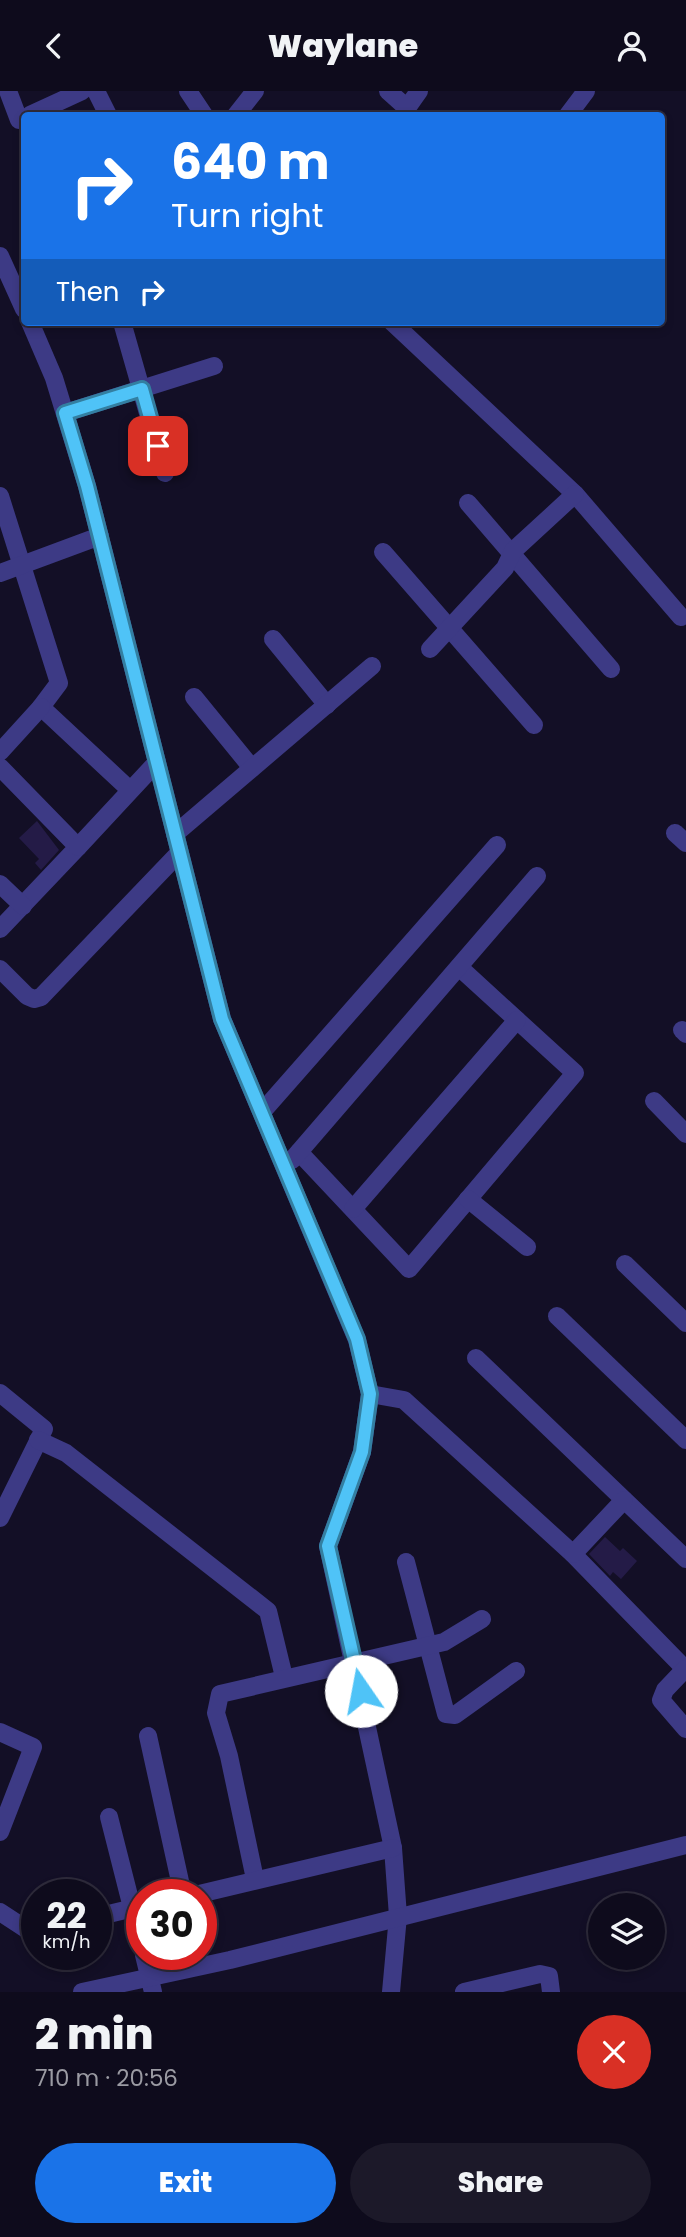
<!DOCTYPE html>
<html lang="en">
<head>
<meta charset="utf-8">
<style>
	body { margin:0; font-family:Poppins,sans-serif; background:#1c1929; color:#f1f3f6; height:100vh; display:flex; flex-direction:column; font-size:26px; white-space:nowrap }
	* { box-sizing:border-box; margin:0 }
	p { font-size:23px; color:#9b9ba3 }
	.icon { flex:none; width:38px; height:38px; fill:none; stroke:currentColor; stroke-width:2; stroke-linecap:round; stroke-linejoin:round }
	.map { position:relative; height:1901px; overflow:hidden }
	.drawer { display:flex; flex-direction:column; background:#0e0b1c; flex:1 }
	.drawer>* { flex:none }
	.hud { position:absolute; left:21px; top:21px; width:644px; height:214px; border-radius:7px; box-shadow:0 4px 10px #0003,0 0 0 2px #2e2b3b; background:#1a73e8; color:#fff; overflow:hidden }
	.fabs { position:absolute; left:588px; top:1802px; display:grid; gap:14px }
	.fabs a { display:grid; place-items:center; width:77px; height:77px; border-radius:50%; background:#0e0b1c; box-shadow:0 4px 10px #0003,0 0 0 2px #2e2b3b; font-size:35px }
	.speed { position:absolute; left:21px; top:1788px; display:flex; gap:14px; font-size:35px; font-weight:700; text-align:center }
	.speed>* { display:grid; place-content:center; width:91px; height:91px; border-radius:50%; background:#0e0b1c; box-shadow:0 4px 10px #0003,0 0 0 2px #2e2b3b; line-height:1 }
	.speed small { font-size:18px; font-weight:400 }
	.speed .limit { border:10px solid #d22; background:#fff; color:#111 }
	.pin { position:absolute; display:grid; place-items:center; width:60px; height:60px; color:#fff; margin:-30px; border-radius:14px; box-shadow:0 4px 10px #0006 }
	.me { position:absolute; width:77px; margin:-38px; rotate:348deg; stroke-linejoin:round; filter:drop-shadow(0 0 5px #0008) }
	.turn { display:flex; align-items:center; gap:24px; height:147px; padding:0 35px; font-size:32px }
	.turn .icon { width:91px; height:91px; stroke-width:2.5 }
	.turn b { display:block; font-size:49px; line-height:60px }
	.then { display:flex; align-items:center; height:66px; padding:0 35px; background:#0003; gap:14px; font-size:26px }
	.round { display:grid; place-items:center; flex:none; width:74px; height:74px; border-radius:37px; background:#1c1929 }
	.overview { display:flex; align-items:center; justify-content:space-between; height:119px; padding:0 35px }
	h1 { font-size:42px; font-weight:800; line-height:52px }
	.cta { display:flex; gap:14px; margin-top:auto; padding:14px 35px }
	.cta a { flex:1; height:80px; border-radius:42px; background:#1a73e8; color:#fff; font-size:28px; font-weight:800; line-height:80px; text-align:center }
	.cta a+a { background:#1c1929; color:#f1f3f6 }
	header { display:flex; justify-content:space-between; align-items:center; height:91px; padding:0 35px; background:#0e0b1c; font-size:32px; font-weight:800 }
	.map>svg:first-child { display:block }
	.building { fill:#241b47 }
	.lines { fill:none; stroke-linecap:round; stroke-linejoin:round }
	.minor { stroke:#3d3a85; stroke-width:18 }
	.route-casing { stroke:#337fa1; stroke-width:18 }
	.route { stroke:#4fc3f7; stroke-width:12 }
</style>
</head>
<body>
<header><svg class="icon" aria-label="back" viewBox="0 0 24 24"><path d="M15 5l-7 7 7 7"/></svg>Waylane<svg class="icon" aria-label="person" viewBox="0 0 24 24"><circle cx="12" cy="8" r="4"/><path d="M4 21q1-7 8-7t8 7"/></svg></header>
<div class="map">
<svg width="686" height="1901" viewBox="0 0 686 1901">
	<rect width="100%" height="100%" fill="#130f26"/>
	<!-- building -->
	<g class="building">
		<path d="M 37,730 L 59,759 L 41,779 L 35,772 L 39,768 L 19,747 Z"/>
		<path d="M 605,1446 L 620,1460 L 623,1457 L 637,1470 L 621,1488 L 613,1481 L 610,1485 L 589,1463 Z"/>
	</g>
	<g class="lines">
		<!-- minor -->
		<g class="minor">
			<path d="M 8,0 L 19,29 L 24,27"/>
			<path d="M 96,0 L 108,24"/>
			<path d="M 188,0 L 204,24"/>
			<path d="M 388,0 L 407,17 L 419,0"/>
			<path d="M 30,24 L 82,0"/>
			<path d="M 236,24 L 255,0"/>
			<path d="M 568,24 L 586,0"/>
			<path d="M 0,165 L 24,218"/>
			<path d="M 30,231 L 54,287 L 87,395 L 222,928 L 357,1249 L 370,1303 L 362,1361 L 328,1455 L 393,1757 L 398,1825 L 391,1901"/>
			<path d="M 122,231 L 165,382"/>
			<path d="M 392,231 L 575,403 L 681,526"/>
			<path d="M 65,322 L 214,275"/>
			<path d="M 0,405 L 59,592 L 41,616 L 130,699"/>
			<path d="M 468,412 L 611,578"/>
			<path d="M 383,461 L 534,634"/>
			<path d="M 0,482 L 100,445"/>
			<path d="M 273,548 L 327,614"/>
			<path d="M 430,558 L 505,477 L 513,460 L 575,403"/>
			<path d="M 194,606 L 252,677"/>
			<path d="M 0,661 L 41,616"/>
			<path d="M 0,676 L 78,756 L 0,838"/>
			<path d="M 675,742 L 686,752"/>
			<path d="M 175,743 L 372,575"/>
			<path d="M 78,756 L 157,671"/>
			<path d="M 0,793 L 23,815"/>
			<path d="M 0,878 L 27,905 L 34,908 L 41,906 L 179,762"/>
			<path d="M 682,939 L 686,943"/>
			<path d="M 654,1010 L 686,1043"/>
			<path d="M 262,1021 L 497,754"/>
			<path d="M 299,1061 L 409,1178 L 575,982 L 459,876"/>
			<path d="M 292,1069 L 537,785"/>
			<path d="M 468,1108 L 527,1156"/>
			<path d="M 353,1118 L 517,929"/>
			<path d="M 625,1173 L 686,1232"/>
			<path d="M 557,1225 L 686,1349"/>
			<path d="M 476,1267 L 686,1468"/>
			<path d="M 0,1302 L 44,1338 L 0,1427"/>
			<path d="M 370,1303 L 404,1309 L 572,1462 L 686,1579"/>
			<path d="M 38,1349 L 66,1362 L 268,1520 L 284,1586"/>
			<path d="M 573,1463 L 624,1409"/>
			<path d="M 406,1471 L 446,1623 L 455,1624 L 516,1580"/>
			<path d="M 685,1578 L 665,1599 L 661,1609 L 686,1638"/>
			<path d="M 0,1641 L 33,1656 L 0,1741"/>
			<path d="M 148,1645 L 183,1804"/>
			<path d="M 109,1726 L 142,1856"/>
			<path d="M 255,1788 L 229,1665 L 216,1622 L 220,1603 L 444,1551 L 482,1528"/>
			<path d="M 195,1804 L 393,1757"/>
			<path d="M 0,1821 L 29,1840 L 37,1839"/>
			<path d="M 96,1826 L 142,1815"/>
			<path d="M 144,1864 L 153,1901"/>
			<path d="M 82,1901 L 230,1869 L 686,1754"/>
			<path d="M 464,1901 L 540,1883 L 549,1885 L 551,1901"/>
		</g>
	</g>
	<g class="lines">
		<defs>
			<path id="route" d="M 158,355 L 142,298 L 65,322 L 87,395 L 222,928 L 357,1248 L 370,1303 L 362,1361 L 328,1455 L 361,1600"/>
		</defs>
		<!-- route casing -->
		<use href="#route" class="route-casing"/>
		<!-- route -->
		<use href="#route" class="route"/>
	</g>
</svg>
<div class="fabs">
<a><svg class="icon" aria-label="layers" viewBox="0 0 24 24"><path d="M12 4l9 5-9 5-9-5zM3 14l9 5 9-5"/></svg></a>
</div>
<div class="speed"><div>22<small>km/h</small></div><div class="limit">30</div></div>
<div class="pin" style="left:158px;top:355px;background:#d93025"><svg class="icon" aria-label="arrive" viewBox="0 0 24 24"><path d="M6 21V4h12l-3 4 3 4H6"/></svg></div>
<svg class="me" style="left:361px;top:1600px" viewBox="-20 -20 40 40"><circle r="19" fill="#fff"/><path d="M0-13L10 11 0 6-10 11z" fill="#4fc3f7"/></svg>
<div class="hud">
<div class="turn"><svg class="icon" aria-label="right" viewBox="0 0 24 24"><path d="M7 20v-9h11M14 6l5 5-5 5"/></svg><div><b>640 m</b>Turn right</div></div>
<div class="then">Then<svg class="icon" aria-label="right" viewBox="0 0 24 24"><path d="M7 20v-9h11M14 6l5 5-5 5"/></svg></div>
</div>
</div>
<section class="drawer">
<div class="overview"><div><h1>2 min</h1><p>710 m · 20:56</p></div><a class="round" style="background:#d93025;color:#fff"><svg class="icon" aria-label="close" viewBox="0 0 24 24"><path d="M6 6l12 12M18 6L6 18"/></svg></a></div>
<div class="cta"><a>Exit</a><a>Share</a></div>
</section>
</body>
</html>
